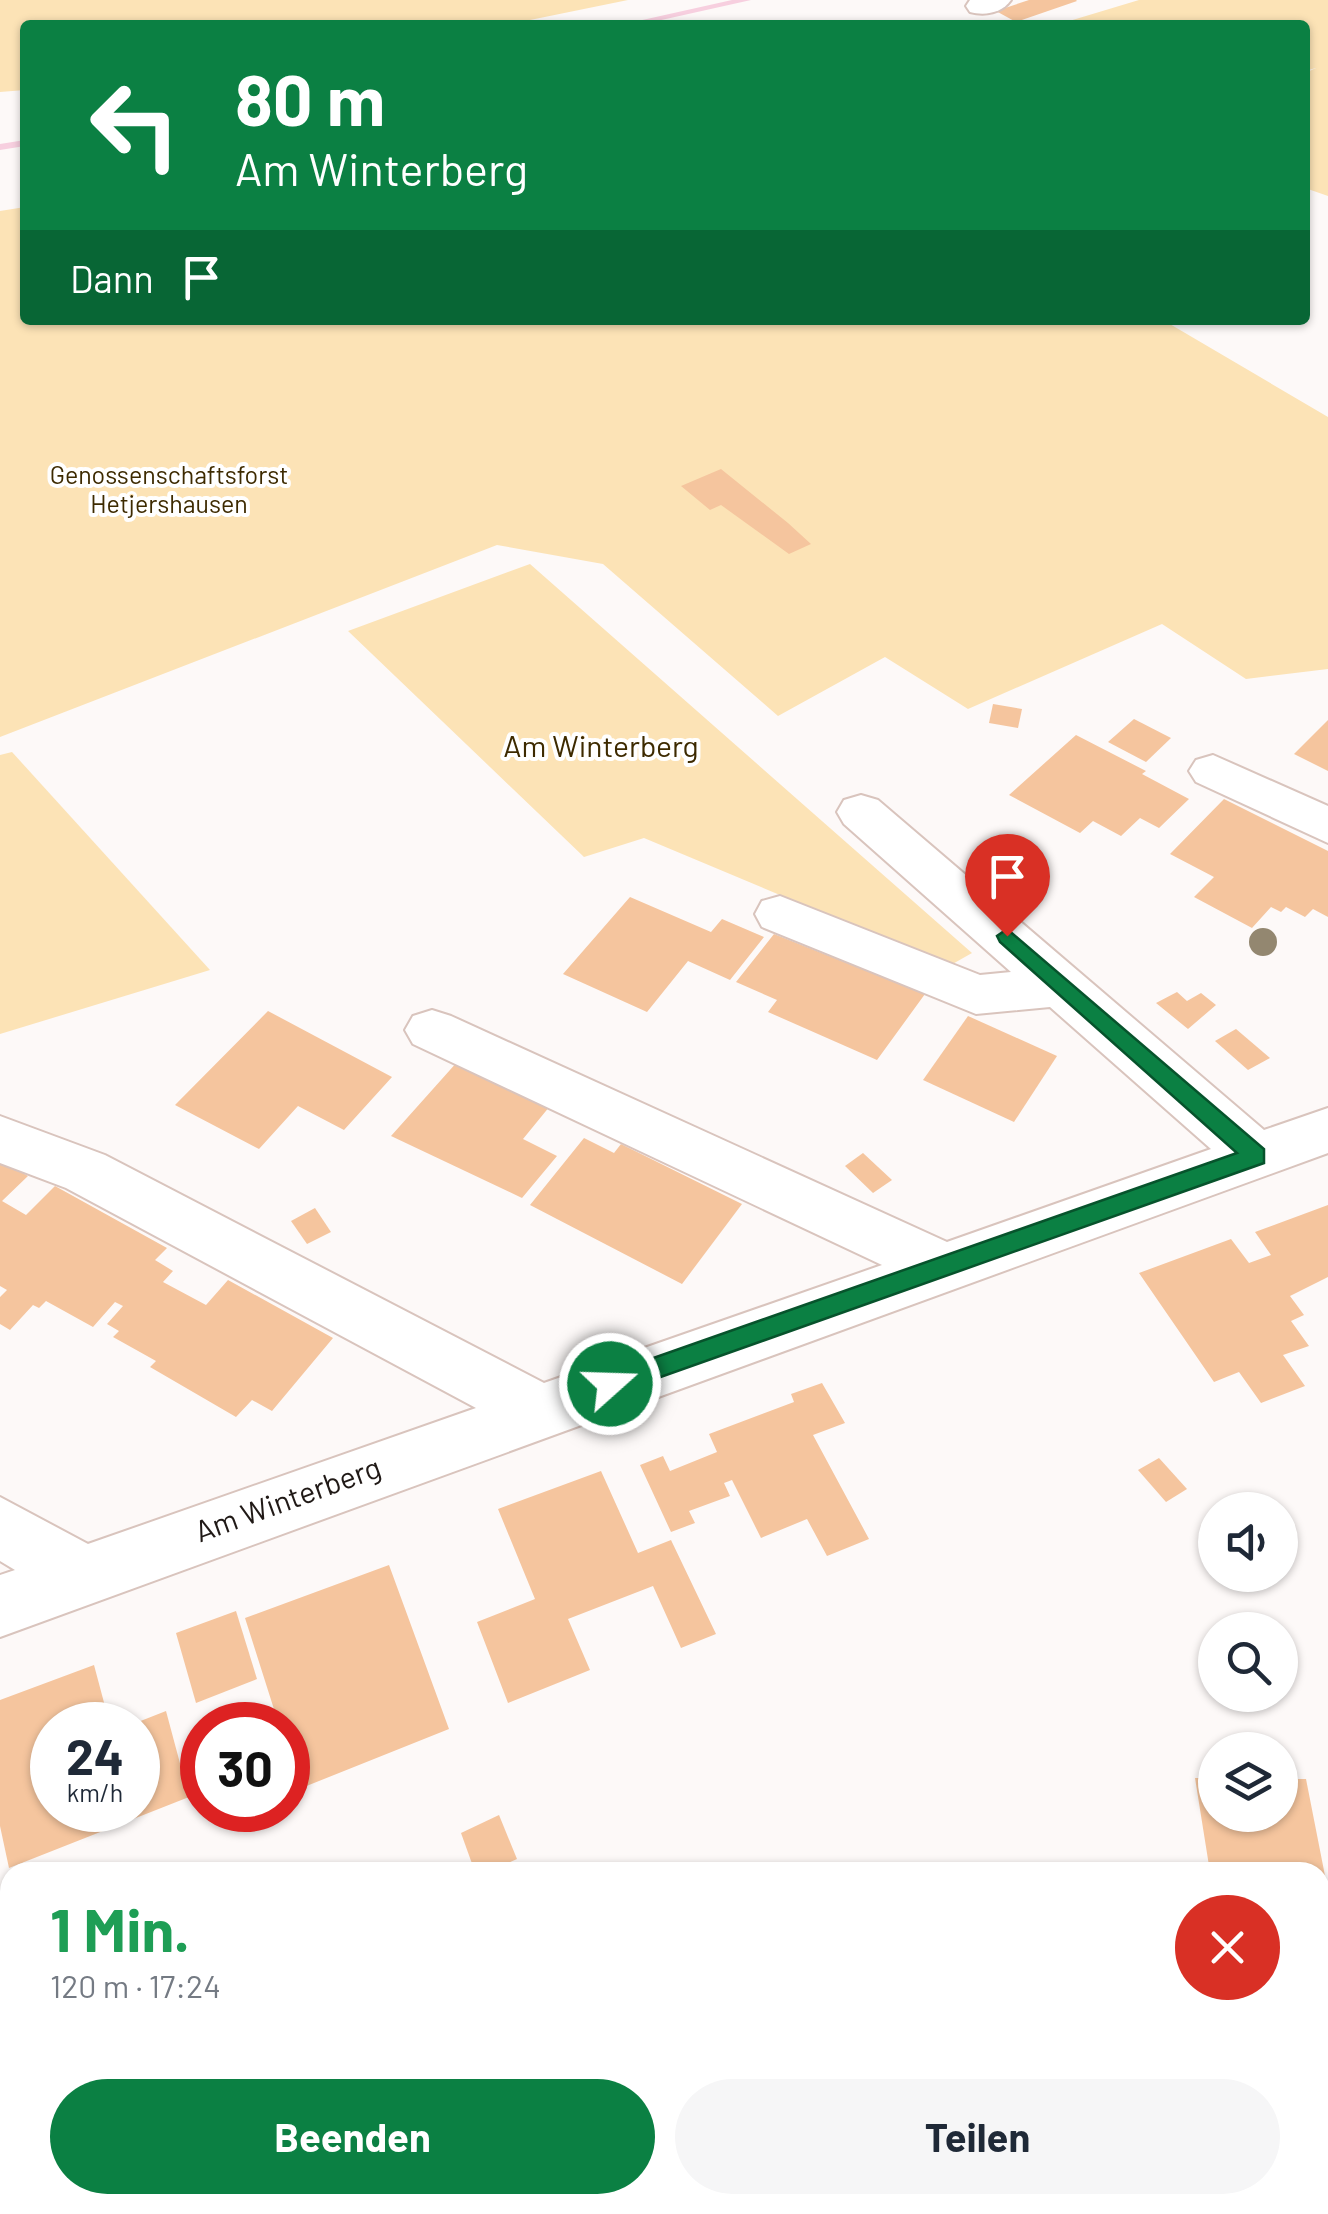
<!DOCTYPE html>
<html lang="de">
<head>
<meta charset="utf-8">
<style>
	body { margin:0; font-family:Barlow,sans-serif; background:#f6f6f7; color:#1f2937; height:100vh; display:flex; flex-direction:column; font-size:38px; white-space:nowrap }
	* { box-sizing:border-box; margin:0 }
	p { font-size:32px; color:#747a83 }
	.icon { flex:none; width:55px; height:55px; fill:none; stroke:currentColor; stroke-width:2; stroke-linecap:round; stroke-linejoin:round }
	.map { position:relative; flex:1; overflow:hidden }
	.details { position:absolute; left:0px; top:1862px; width:1330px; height:352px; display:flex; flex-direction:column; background:#fff; border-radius:30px 30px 0 0; box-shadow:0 2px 8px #0004 }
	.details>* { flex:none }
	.guide { position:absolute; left:20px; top:20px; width:1290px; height:305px; border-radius:10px; box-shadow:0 2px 8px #0004; background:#0b8043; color:#fff; overflow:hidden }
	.buttons { position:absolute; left:1198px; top:1492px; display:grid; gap:20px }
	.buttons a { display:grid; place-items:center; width:100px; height:100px; border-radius:50%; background:#fff; box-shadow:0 2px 8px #0004; font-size:50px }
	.speed { position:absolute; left:30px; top:1702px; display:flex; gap:20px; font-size:50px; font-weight:700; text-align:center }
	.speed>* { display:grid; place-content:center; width:130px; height:130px; border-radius:50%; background:#fff; box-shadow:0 2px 8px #0004; line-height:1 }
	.speed small { font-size:25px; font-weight:400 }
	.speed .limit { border:15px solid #d22; background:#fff; color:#111 }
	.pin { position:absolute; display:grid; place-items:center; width:85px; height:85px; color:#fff; margin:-102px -42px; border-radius:50% 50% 50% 0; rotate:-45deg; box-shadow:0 0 10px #0007 }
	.pin .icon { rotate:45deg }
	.me { position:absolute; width:110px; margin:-55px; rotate:70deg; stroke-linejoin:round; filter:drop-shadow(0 0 8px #0008) }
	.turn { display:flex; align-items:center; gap:35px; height:210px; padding:0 50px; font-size:45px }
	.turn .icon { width:130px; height:130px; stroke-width:2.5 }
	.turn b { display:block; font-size:70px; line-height:85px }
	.then { display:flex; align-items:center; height:95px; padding:0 50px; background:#0003; gap:20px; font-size:38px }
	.round { display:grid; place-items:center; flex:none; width:105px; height:105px; border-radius:52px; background:#f6f6f7 }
	.summary { display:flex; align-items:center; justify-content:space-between; height:170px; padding:0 50px }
	h1 { font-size:60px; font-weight:700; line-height:75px; color:#1e9e55 }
	.action { display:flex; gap:20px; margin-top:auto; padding:20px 50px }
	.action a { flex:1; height:115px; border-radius:60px; background:#0b8043; color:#fff; font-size:40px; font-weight:700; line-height:115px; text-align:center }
	.action a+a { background:#f6f6f7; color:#1f2937 }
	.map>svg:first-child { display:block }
	.green { fill:#fce3b6 }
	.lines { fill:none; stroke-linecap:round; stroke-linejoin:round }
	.stream { fill:#f7cfdf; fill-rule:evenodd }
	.building { fill:#f5c59e }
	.minor-casing { stroke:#d9c4bd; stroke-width:4 }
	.minor { fill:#fff; fill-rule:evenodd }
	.tree { fill:#938770 }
	.route { fill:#0b8043; stroke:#07532c; stroke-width:2.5 }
	.labels { text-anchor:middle; stroke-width:8; stroke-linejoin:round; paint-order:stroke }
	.far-park-label { font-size:25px; fill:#3d2a00; stroke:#fff }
	.park-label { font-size:30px; fill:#3d2a00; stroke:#fff }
	.street-label { font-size:30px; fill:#201916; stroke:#fff }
</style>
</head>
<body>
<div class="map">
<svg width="1328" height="2214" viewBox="0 0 1328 2214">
	<rect width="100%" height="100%" fill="#fdf9f8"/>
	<!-- green -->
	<g class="green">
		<path d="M 0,0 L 628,0 L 506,25 L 25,25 L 25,90 L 0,92 Z"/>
		<path d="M 1139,0 L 1328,0 L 1328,196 L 1305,188 L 1305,73 L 1316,68 L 1305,71 L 1305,25 L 1056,25 Z"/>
		<path d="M 25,207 L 25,320 L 1163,320 L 1328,417 L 1328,669 L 1246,679 L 1162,624 L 968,709 L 885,657 L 778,716 L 603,564 L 497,545 L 0,737 L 0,211 Z"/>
		<path d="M 530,564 L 972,953 L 949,966 L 644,838 L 584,857 L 348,631 Z"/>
		<path d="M 12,752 L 210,970 L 0,1034 L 0,755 Z"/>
	</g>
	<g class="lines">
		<!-- stream -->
		<g class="stream">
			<path d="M 732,0 L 751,0 L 639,25 L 620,25 Z"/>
			<path d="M 25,140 L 25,146 L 0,150 L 0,144 Z"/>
		</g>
	</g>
	<!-- building -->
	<g class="building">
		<path d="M 1029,0 L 1076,0 L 1077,1 L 1016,22 L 996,11 Z"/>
		<path d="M 721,469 L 788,523 L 811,544 L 789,554 L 721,505 L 710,510 L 681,486 Z"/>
		<path d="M 993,704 L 1022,709 L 1018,728 L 989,723 Z"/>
		<path d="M 1134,719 L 1171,738 L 1146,762 L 1108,742 Z"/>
		<path d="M 1328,720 L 1328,771 L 1294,754 Z"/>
		<path d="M 1076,735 L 1146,771 L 1142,774 L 1189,799 L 1159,828 L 1140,818 L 1121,836 L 1093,821 L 1080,833 L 1009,795 Z"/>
		<path d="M 1224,799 L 1328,851 L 1328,917 L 1313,909 L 1305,917 L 1286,907 L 1281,912 L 1271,907 L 1252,928 L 1194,897 L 1214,877 L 1170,854 Z"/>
		<path d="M 630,897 L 711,932 L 722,919 L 764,937 L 730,980 L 688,961 L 647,1012 L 563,974 Z"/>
		<path d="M 774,934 L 925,994 L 877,1060 L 768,1012 L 777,1000 L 736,982 Z"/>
		<path d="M 1177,992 L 1187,1001 L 1201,993 L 1216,1005 L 1188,1029 L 1156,1003 Z"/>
		<path d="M 268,1011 L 392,1077 L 344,1130 L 298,1106 L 259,1149 L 175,1105 Z"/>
		<path d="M 968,1016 L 1057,1056 L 1014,1122 L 923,1080 Z"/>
		<path d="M 1236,1029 L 1270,1058 L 1248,1070 L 1215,1041 Z"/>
		<path d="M 458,1061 L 550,1106 L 523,1139 L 557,1156 L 522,1198 L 391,1136 Z"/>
		<path d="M 584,1138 L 614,1153 L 621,1144 L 742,1204 L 682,1284 L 530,1205 Z"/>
		<path d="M 863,1153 L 892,1180 L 873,1193 L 845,1166 Z"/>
		<path d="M 0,1160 L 28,1176 L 2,1201 L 26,1215 L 55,1186 L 167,1248 L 155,1260 L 173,1271 L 163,1282 L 206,1305 L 228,1280 L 333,1338 L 272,1411 L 252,1400 L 236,1417 L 150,1367 L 156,1361 L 113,1337 L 119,1331 L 107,1324 L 123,1306 L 115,1302 L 93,1327 L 46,1301 L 39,1308 L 33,1305 L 10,1330 L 0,1324 L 0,1297 L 7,1290 L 0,1286 Z"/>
		<path d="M 1328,1205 L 1328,1277 L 1290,1296 L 1304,1315 L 1291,1321 L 1309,1346 L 1283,1355 L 1305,1386 L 1261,1403 L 1239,1372 L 1214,1382 L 1139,1273 L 1231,1239 L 1249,1263 L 1271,1255 L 1255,1232 Z"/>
		<path d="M 315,1208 L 331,1232 L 307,1244 L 291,1221 Z"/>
		<path d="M 822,1383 L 845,1423 L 813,1435 L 869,1539 L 827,1556 L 807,1519 L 761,1538 L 732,1480 L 724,1483 L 730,1496 L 689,1511 L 695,1523 L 671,1532 L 640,1465 L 663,1456 L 670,1471 L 717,1452 L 709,1434 L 794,1402 L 791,1394 Z"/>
		<path d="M 1159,1458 L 1187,1489 L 1166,1502 L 1138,1470 Z"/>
		<path d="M 601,1471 L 638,1553 L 671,1540 L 716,1634 L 681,1648 L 653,1586 L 568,1619 L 590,1670 L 508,1703 L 477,1622 L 535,1599 L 498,1509 Z"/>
		<path d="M 389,1565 L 449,1729 L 299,1789 L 288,1753 L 288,1725 L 279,1725 L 245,1618 Z"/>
		<path d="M 236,1611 L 257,1679 L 196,1703 L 176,1633 Z"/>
		<path d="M 94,1665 L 110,1725 L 52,1725 L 52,1810 L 138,1810 L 138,1722 L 166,1711 L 189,1797 L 9,1868 L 0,1826 L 0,1700 Z"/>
		<path d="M 1195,1778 L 1215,1778 L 1215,1815 L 1280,1815 L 1280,1779 L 1306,1779 L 1328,1891 L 1328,1960 L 1320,1960 L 1320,1872 L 1210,1872 Z"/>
		<path d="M 499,1815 L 517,1859 L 487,1872 L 475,1872 L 461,1833 Z"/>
		<path d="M 1121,1863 L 1151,1863 L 1152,1872 L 1123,1872 Z"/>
		<path d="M 947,1866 L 948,1872 L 893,1872 L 893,1868 Z"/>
		<path d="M 10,2092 L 10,2118 L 4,2121 L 0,2096 Z"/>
		<path d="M 87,2205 L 128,2205 L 127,2214 L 86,2214 Z"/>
		<path d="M 471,2205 L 618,2205 L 618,2214 L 470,2214 Z"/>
	</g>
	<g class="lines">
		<defs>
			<g id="minor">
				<path d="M 970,0 L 1011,0 C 1002,13 985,16 970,12 L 966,6 Z"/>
				<path d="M 1213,755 L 1328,806 L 1328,843 L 1196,782 L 1189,771 L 1196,760 Z"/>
				<path d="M 861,795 L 878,800 L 1264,1130 L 1328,1108 L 1328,1153 L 0,1637 L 0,1575 L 15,1570 L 0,1561 L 0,1497 L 88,1544 L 476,1408 L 66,1188 L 0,1163 L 0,1116 L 105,1155 L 544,1383 L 882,1265 L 413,1044 L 405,1030 L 413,1016 L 432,1010 L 451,1016 L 947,1242 L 1211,1149 L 1050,1007 L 976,1014 L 762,927 L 755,914 L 762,901 L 780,896 L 980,975 L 1011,972 L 844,824 L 837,812 L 844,800 Z"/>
			</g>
		</defs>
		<!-- minor casing -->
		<use href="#minor" class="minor-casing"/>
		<!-- minor -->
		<use href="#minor" class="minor"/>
	</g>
	<!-- trees -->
	<circle class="tree" cx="1263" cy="942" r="14"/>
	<!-- route -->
	<path class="route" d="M 1007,929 L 1264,1149 L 1264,1163 L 610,1395 L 602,1392 L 598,1384 L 602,1376 L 1237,1153 L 1000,942 L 997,936 Z"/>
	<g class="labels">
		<!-- far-park labels -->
		<g class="far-park-label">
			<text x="169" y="484">Genossenschaftsforst<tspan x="169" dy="29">Hetjershausen</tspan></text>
		</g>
		<!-- park labels -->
		<g class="park-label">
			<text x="601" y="757">Am Winterberg</text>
		</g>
		<!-- street labels -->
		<g class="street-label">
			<text transform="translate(288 1500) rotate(-20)" y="10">Am Winterberg</text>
		</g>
	</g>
</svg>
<div class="buttons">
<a><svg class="icon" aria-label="sound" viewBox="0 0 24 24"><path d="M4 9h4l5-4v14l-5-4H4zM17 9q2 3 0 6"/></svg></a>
<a><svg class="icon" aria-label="search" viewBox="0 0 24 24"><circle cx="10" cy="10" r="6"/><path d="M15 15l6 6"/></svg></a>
<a><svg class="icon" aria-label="layers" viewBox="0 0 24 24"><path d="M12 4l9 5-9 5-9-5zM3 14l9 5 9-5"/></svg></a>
</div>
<div class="speed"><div>24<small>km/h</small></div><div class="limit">30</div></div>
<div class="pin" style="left:1007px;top:936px;background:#d93025"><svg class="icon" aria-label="arrive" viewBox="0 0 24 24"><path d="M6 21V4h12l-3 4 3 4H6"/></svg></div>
<svg class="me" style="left:610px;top:1384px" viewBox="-20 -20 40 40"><circle r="17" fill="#0b8043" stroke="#fff" stroke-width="3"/><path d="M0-11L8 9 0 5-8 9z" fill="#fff"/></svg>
<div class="guide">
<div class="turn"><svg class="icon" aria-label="left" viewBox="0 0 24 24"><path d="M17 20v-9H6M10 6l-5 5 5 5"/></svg><div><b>80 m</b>Am Winterberg</div></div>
<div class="then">Dann<svg class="icon" aria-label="arrive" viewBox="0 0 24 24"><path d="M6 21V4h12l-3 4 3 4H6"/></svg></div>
</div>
<section class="details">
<div class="summary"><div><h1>1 Min.</h1><p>120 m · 17:24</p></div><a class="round" style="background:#d93025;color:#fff"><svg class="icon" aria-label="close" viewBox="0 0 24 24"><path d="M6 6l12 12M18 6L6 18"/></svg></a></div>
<div class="action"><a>Beenden</a><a>Teilen</a></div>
</section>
</div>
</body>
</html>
